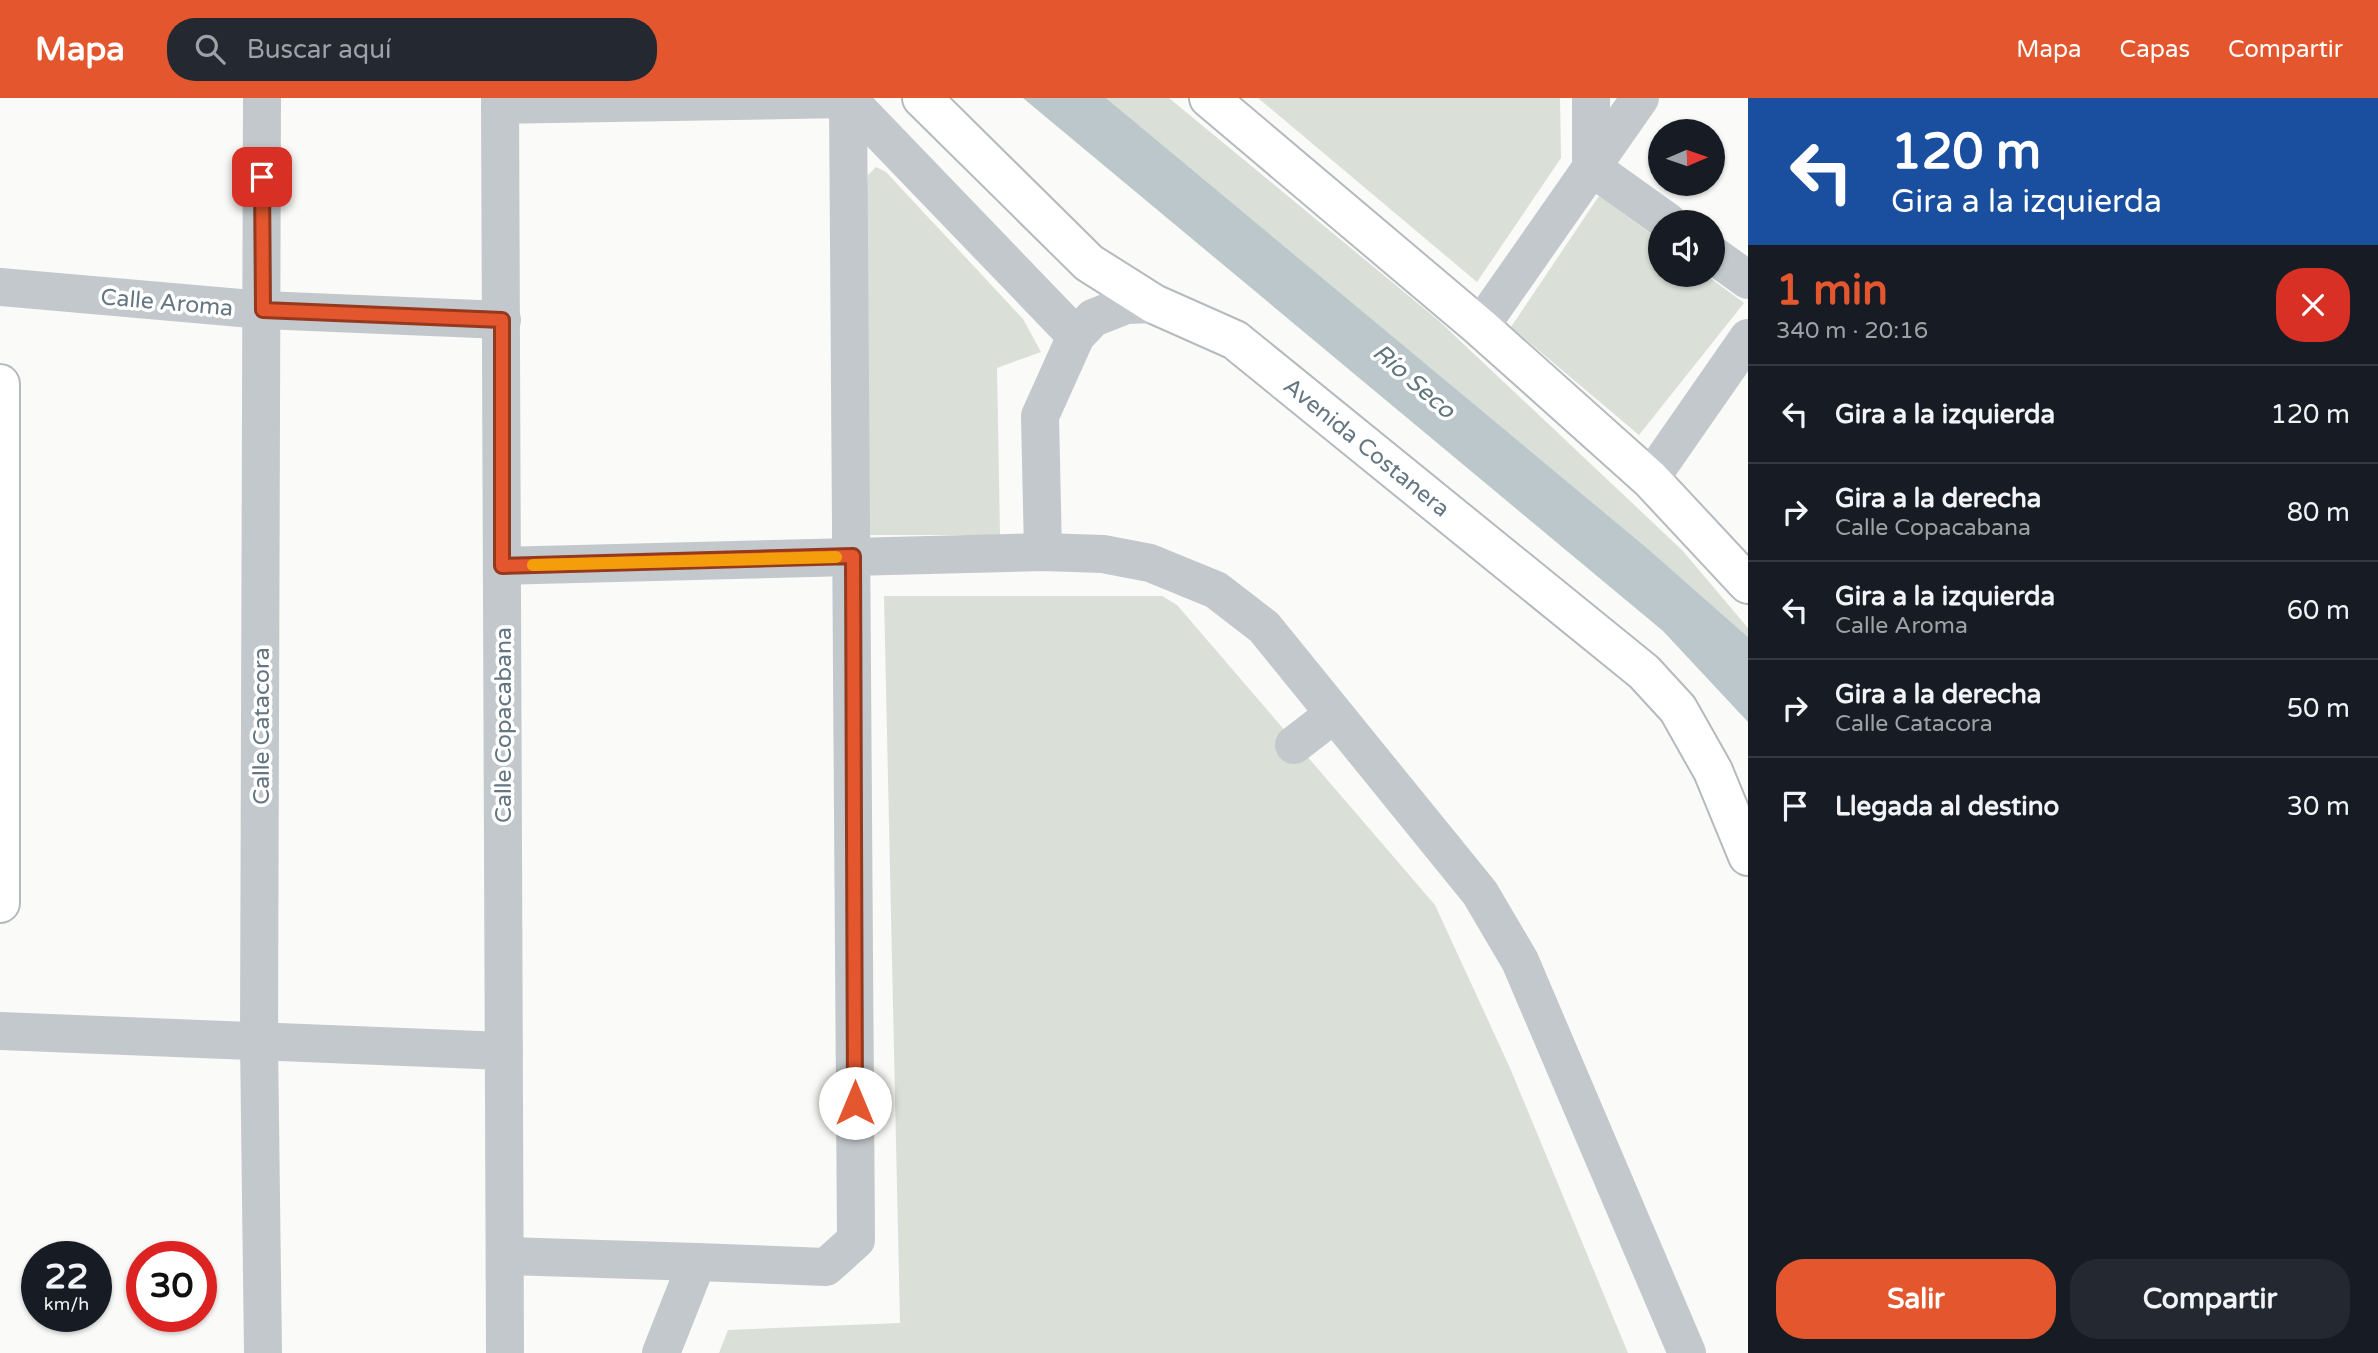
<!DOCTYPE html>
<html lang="es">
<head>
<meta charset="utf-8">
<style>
	body { margin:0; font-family:"Varela Round",sans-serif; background:#242831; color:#f1f3f6; height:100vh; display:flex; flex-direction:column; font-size:26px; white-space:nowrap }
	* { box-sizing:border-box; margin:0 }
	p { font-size:23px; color:#9ea1a6 }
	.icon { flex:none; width:38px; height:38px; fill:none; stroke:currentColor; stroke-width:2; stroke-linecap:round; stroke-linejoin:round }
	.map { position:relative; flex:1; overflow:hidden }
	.details { display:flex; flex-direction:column; background:#171b24; width:630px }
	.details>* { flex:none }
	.hud { background:#1a4fa0; color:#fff; overflow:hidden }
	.needle { width:46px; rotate:88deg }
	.tools { position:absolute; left:1648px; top:21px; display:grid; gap:14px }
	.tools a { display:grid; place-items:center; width:77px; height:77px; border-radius:50%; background:#171b24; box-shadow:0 2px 5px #0004; font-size:35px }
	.speed { position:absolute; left:21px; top:1143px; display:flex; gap:14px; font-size:35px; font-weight:700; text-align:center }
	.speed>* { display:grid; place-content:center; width:91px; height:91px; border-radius:50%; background:#171b24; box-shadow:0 2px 5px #0004; line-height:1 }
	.speed small { font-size:18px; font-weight:400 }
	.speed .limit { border:10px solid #d22; background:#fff; color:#111 }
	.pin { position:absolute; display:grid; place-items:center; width:60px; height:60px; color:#fff; margin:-30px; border-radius:14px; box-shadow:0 4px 10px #0006 }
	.me { position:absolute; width:77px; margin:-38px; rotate:0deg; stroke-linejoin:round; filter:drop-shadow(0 0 5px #0008) }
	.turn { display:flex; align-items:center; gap:24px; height:147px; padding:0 28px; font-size:32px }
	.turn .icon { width:91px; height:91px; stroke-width:2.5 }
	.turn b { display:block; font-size:49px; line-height:60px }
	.round { display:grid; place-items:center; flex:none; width:74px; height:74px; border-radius:28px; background:#242831 }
	.summary { display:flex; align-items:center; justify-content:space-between; height:119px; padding:0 28px }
	h1 { font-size:42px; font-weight:700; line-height:52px; color:#e4572e }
	.action { display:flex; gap:14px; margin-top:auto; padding:14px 28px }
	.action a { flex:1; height:80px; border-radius:28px; background:#e4572e; color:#fff; font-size:28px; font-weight:700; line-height:80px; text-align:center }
	.action a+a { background:#242831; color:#f1f3f6 }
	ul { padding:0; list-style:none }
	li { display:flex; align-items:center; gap:21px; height:98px; padding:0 28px; border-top:2px solid #363941 }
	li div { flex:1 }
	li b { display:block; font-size:26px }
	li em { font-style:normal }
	header { display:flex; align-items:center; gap:42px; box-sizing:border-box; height:98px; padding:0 35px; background:#e4572e; color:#fff }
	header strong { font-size:33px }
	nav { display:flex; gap:38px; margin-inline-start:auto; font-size:24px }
	.search { width:490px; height:63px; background:#242831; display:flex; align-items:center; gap:18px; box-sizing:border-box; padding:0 24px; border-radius:28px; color:#9ea1a6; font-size:26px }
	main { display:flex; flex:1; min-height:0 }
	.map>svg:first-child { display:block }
	.green { fill:#dadfd7 }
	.water { fill:#bbc7cb }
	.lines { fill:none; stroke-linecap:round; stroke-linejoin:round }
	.major-casing { stroke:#b5babe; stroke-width:42 }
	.minor { stroke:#c3c8cc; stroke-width:38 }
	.major { stroke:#fff; stroke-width:38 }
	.route-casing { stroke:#94391e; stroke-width:18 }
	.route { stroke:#e4572e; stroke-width:12 }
	.slow { stroke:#f59e0b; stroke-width:12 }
	.labels { text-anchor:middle; stroke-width:7; stroke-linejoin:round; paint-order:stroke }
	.street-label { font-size:23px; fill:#657683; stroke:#fff }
	.water-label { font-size:24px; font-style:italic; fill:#60757c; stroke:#fff }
</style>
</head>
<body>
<header>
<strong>Mapa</strong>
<div class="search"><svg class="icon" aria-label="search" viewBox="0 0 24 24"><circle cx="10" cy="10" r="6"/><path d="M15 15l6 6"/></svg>Buscar aquí</div>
<nav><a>Mapa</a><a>Capas</a><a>Compartir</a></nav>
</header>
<main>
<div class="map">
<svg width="1748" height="1255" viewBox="0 0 1748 1255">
	<rect width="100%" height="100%" fill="#fafaf8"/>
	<!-- green -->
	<g class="green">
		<path d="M 1106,0 L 1169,0 L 1438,222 L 1682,452 L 1748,530 L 1748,539 L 1647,450 Z"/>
		<path d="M 1258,0 L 1560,0 L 1561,60 L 1477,184 Z"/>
		<path d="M 876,69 L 886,74 L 1023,221 L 1041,254 L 997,270 L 1000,437 L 864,437 L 867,86 L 868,77 Z"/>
		<path d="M 1599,98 L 1661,143 L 1661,177 L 1706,177 L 1744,205 L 1639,337 L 1511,229 Z"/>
		<path d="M 884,498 L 1162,498 L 1177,507 L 1435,807 L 1510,970 L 1628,1255 L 719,1255 L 728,1232 L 900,1225 Z"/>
	</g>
	<!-- water -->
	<path class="water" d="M 1023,0 L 1106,0 L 1647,450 L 1748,539 L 1748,624 L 1663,533 Z"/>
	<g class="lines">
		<defs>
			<g id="major">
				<path d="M 922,0 L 1089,165 L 1154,206 L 1235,242 L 1644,574 L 1678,611 L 1713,673 L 1748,758"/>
				<path d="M 1209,0 L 1480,229 L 1650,381 L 1748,486"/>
				<path d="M 0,286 L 0,805"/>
			</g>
		</defs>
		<!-- major casing -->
		<use href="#major" class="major-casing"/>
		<!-- minor -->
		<g class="minor">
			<path d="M 262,0 L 259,943 L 263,1255"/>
			<path d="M 500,0 L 505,1255"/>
			<path d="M 847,0 L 1076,238"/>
			<path d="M 1591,0 L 1591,69"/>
			<path d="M 500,7 L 848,1"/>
			<path d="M 1591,69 L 1668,124"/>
			<path d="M 1713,157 L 1748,182"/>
			<path d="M 0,189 L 263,212 L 502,222"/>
			<path d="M 1480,229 L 1640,0"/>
			<path d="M 1650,381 L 1748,240"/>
			<path d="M 1043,454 L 1040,318 L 1076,238 L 1093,220 L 1126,207 L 1154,206"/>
			<path d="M 502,468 L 1043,454 L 1103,456 L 1150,465 L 1216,492 L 1264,529 L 1480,795 L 1520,863 L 1687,1255"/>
			<path d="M 1294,647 L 1334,616"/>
			<path d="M 0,933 L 504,953"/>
			<path d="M 505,1158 L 697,1164"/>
			<path d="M 661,1255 L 697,1164 L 826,1169 L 856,1142 L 848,1"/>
		</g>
		<!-- major -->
		<use href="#major" class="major"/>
	</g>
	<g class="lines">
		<defs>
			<path id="route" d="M 262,79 L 263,212 L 502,222 L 502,468 L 853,458 L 855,1005"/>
		</defs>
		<!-- route casing -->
		<use href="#route" class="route-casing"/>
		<!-- route -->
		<use href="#route" class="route"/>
		<!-- slow -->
		<path class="slow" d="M 533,467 L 836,459"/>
	</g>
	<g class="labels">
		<!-- street labels -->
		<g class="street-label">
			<text transform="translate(167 204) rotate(5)" y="8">Calle Aroma</text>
			<text transform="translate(1367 349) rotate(39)" y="8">Avenida Costanera</text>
			<text transform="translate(503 627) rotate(-90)" y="8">Calle Copacabana</text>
			<text transform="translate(261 628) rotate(-90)" y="8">Calle Catacora</text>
		</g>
		<!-- water labels -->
		<g class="water-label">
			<text transform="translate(1414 283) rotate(41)" y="8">Río Seco</text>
		</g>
	</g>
</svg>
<div class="tools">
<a><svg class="needle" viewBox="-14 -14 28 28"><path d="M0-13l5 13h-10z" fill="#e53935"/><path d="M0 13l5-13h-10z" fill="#9ea1a6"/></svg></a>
<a><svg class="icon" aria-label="sound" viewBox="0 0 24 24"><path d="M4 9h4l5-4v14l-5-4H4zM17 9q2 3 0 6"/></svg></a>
</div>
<div class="speed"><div>22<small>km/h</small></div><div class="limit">30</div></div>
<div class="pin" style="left:262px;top:79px;background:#d93025"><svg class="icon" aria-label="arrive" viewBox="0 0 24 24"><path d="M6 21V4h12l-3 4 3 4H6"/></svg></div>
<svg class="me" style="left:855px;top:1005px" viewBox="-20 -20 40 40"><circle r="19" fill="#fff"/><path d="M0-13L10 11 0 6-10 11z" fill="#e4572e"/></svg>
</div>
<section class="details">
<div class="hud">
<div class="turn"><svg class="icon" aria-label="left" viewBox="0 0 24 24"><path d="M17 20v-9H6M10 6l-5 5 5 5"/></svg><div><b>120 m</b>Gira a la izquierda</div></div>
</div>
<div class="summary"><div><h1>1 min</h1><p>340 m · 20:16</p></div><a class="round" style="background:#d93025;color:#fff"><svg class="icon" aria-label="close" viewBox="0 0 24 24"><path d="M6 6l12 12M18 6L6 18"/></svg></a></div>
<ul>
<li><svg class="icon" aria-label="left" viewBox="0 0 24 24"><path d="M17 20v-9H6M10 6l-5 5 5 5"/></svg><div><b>Gira a la izquierda</b></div><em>120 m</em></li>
<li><svg class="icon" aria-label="right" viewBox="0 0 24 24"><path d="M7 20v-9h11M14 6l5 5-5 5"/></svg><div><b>Gira a la derecha</b><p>Calle Copacabana</p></div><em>80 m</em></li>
<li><svg class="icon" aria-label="left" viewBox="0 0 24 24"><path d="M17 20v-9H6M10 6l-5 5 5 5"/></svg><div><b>Gira a la izquierda</b><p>Calle Aroma</p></div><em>60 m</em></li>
<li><svg class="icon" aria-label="right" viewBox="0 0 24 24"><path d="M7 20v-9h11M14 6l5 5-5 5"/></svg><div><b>Gira a la derecha</b><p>Calle Catacora</p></div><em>50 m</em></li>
<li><svg class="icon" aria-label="arrive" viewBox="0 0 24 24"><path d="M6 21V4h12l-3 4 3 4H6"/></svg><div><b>Llegada al destino</b></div><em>30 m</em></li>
</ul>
<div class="action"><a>Salir</a><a>Compartir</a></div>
</section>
</main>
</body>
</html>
